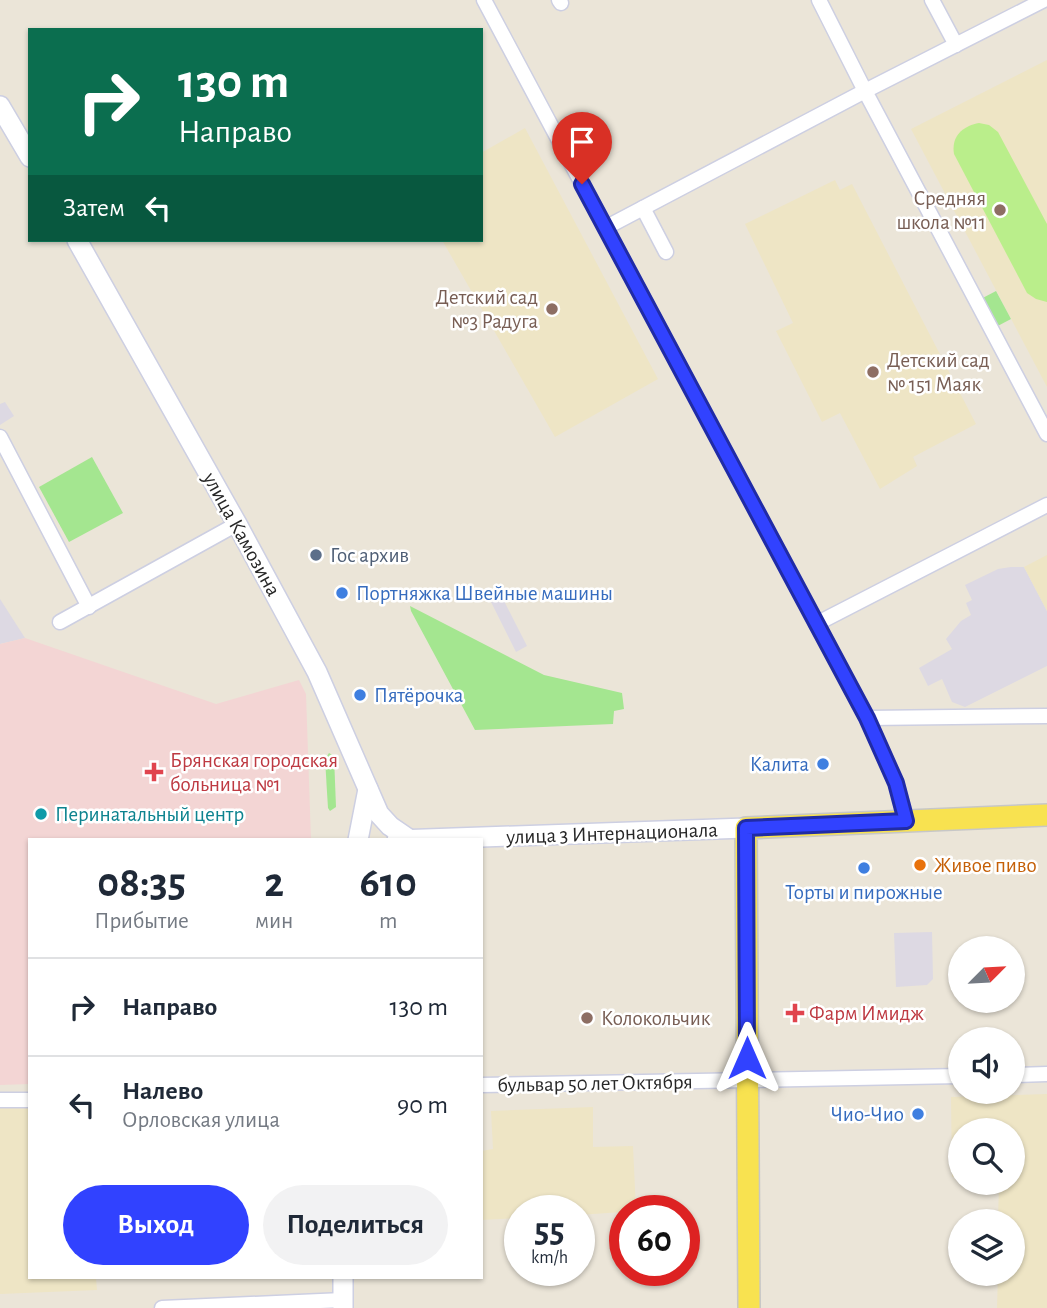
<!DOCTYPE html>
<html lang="ru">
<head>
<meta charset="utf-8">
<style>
	body { margin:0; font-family:"Alegreya Sans",sans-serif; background:#f2f2f3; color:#1f2937; height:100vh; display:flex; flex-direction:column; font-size:26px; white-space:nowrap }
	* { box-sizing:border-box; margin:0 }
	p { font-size:23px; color:#747a83 }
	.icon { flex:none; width:38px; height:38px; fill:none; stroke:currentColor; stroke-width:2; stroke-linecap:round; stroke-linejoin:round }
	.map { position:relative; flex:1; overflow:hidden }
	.sheet { position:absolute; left:28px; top:838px; width:455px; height:441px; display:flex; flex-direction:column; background:#fff; border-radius:0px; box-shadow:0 2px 5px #0004 }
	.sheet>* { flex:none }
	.top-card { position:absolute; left:28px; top:28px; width:455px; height:214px; border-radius:0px; box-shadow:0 2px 5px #0004; background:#0b6e4f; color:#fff; overflow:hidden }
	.needle { width:46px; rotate:66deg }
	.buttons { position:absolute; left:948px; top:936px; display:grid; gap:14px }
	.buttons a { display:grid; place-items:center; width:77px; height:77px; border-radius:50%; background:#fff; box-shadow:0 2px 5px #0004; font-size:35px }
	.speed { position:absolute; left:504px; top:1195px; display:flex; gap:14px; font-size:35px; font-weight:700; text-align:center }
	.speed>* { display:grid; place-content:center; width:91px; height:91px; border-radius:50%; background:#fff; box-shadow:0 2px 5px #0004; line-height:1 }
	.speed small { font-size:18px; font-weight:400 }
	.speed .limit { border:10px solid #d22; background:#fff; color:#111 }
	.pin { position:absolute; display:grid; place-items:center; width:60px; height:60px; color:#fff; margin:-72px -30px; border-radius:50% 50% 50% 0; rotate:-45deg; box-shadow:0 0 7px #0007 }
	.pin .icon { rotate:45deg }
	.me { position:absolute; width:77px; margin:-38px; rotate:0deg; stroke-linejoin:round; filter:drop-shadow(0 0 5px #0008) }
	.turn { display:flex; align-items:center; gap:24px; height:147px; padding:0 35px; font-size:32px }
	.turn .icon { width:91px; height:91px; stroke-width:2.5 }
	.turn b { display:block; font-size:49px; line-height:60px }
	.then { display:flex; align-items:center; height:66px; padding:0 35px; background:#0003; gap:14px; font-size:26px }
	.eta { display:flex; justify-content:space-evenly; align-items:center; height:119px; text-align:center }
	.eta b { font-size:42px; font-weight:700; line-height:49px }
	.button { display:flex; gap:14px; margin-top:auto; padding:14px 35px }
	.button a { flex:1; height:80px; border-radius:42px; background:#3142ff; color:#fff; font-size:28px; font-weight:700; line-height:80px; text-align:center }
	.button a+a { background:#f2f2f3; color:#1f2937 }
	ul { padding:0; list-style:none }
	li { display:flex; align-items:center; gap:21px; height:98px; padding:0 35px; border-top:2px solid #e0e1e3 }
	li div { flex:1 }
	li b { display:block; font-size:26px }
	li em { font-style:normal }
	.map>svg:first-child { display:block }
	.industrial { fill:#ddd9e3 }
	.education { fill:#eee5c5 }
	.medical { fill:#f3d5d4 }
	.green { fill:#a4e690 }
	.pitch { fill:#baee8b }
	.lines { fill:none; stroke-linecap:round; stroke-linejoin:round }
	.street-casing { stroke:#cdcfe2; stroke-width:17 }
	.secondary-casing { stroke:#cdcfe2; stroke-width:22 }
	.primary-casing { stroke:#c7c7c7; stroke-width:24 }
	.street { stroke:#fff; stroke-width:14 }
	.secondary { stroke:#fff; stroke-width:19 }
	.primary { stroke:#f8e250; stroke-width:21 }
	.route-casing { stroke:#202ba6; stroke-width:18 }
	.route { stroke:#3142ff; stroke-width:12 }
	.education-dot { fill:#8d6e63; stroke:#fff; stroke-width:2.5 }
	.service-dot { fill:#5c6f8a; stroke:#fff; stroke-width:2.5 }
	.shop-dot { fill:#3f7fe0; stroke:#fff; stroke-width:2.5 }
	.health-dot { fill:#e0444e; stroke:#fff; stroke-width:2.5 }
	.culture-dot { fill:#0f9aa8; stroke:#fff; stroke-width:2.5 }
	.food-dot { fill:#e8710a; stroke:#fff; stroke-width:2.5 }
	.labels { text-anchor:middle; stroke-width:5; stroke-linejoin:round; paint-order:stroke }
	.education-label { font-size:21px; fill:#785e54; stroke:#fff; text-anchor:end }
	.street-label { font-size:21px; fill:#272727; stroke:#fff }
	.service-label { font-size:21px; fill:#4e5e75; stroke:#fff; text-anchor:start }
	.shop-label { font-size:21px; fill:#366cbe; stroke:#fff; text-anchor:start }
	.health-label { font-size:21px; fill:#be3a42; stroke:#fff; text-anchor:start }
	.culture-label { font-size:21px; fill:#0d838f; stroke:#fff; text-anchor:start }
	.food-label { font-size:21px; fill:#c56008; stroke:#fff; text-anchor:start }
</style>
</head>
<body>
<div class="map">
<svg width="1047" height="1308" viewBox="0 0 1047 1308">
	<rect width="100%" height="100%" fill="#ebe5d8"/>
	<!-- industrial -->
	<g class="industrial">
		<path d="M 5,402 L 14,416 L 0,425 L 0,404 Z"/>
		<path d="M 1011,567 L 1024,567 L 1047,611 L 1047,666 L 965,707 L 952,702 L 942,679 L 928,686 L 919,668 L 952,649 L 946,639 L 961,621 L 971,615 L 966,603 L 972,600 L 965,585 L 998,569 Z"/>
		<path d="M 502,597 L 527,646 L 516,652 L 491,602 Z"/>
		<path d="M 0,599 L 25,638 L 0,644 Z"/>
		<path d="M 932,932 L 933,979 L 927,985 L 896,987 L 894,933 Z"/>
	</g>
	<!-- education -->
	<g class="education">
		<path d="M 1047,60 L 1047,387 L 911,129 Z"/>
		<path d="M 525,128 L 658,379 L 555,437 L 442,240 L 481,240 L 481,153 Z"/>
		<path d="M 835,180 L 840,190 L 852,184 L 976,424 L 913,457 L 917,466 L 880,489 L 840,413 L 822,422 L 776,331 L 793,323 L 745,224 Z"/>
		<path d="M 1047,555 L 1047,611 L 1024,567 Z"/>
		<path d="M 1047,1094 L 1047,1308 L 997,1308 L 998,1274 L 1013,1274 L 1013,1222 L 998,1221 L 999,1183 L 1013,1183 L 1013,1130 L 961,1130 L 961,1177 L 952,1177 L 951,1097 Z"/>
		<path d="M 0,1107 L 30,1107 L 30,1278 L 96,1278 L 97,1290 L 0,1294 Z"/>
		<path d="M 593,1107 L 593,1147 L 633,1146 L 636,1211 L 579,1215 L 579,1211 L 520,1211 L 520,1218 L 481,1220 L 481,1151 L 493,1149 L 491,1111 Z"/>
	</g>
	<!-- medical -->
	<path class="medical" d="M 25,638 L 216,704 L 299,680 L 306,694 L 311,840 L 30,840 L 30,1084 L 0,1085 L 0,644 Z"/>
	<!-- green -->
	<g class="green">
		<path d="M 996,291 L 1011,319 L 992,329 L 977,301 Z"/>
		<path d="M 92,457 L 123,513 L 69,542 L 39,487 Z"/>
		<path d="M 410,606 L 544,675 L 622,693 L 624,709 L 614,711 L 613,724 L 475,730 L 411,611 Z"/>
		<path d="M 329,753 L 334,756 L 336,807 L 330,811 L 328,808 L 325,759 Z"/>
	</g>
	<!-- pitch -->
	<path class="pitch" d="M 979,123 L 989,125 L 998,132 L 1047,224 L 1047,302 L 1036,299 L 1027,293 L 954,154 C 951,136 963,126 979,123 Z"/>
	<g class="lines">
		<defs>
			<g id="street">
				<path d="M 484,0 L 867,718 L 896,783 L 907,821"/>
				<path d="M 559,0 L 561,3"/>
				<path d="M 932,0 L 956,45"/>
				<path d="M 1044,0 L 865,91 L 1047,434"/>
				<path d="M 643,208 L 666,252"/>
				<path d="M 605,228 L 865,91 L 819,0"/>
				<path d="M 0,437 L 89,607"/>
				<path d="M 60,622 L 237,524"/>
				<path d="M 816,624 L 1047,505"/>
				<path d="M 867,718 L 1047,716"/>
				<path d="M 1013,1075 L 1047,1074"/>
				<path d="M 481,1085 L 961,1076"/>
				<path d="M 0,1100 L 30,1100"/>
				<path d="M 162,1308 L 343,1300"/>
			</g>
			<g id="secondary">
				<path d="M 0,106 L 30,157"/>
				<path d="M 77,240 L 237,524 L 317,672 L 379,814 L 390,826 L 409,839"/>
				<path d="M 358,840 L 368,789"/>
				<path d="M 397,840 L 746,828"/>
				<path d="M 343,1278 L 343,1308"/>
			</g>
			<path id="primary" d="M 749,1308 L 746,828 L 1047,815"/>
		</defs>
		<!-- street casing -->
		<use href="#street" class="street-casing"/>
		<!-- secondary casing -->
		<use href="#secondary" class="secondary-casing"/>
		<!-- primary casing -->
		<use href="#primary" class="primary-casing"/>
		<!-- street -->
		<use href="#street" class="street"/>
		<!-- secondary -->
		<use href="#secondary" class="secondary"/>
		<!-- primary -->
		<use href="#primary" class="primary"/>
	</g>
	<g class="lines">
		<defs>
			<path id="route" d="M 582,184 L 867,718 L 896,783 L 906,821 L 746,828 L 747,1058"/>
		</defs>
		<!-- route casing -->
		<use href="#route" class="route-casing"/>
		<!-- route -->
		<use href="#route" class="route"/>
	</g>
	<!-- markers -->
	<g class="education-dot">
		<circle cx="1000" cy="210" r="7"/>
		<circle cx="552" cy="309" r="7"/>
		<circle cx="873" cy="372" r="7"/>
		<circle cx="587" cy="1018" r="7"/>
	</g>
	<circle class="service-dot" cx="316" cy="555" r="7"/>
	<g class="shop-dot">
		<circle cx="342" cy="593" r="7"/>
		<circle cx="360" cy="695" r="7"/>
		<circle cx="823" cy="764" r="7"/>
		<circle cx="864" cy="868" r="7"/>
		<circle cx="918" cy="1114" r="7"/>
	</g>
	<g class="health-dot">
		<path d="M150.5 761.5h7v7h7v7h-7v7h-7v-7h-7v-7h7z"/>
		<path d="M791.5 1002.5h7v7h7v7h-7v7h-7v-7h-7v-7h7z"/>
	</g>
	<circle class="culture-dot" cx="41" cy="814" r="7"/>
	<circle class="food-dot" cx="920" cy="865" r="7"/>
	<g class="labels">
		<!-- education labels -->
		<g class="education-label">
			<text x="986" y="205">Средняя<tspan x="986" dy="24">школа №11</tspan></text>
			<text x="538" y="304">Детский сад<tspan x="538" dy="24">№3 Радуга</tspan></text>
			<text x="887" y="367" text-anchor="start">Детский сад<tspan x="887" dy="24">№ 151 Маяк</tspan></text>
			<text x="601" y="1025" text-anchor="start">Колокольчик</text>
		</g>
		<!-- street labels -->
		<g class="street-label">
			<text transform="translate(242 534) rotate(61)" y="7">улица Камозина</text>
			<text transform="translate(612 833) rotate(-2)" y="7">улица 3 Интернационала</text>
			<text transform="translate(595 1083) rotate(-1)" y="7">бульвар 50 лет Октября</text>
		</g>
		<!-- service labels -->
		<g class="service-label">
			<text x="330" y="562">Гос архив</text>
		</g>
		<!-- shop labels -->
		<g class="shop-label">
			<text x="356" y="600">Портняжка Швейные машины</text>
			<text x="374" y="702">Пятёрочка</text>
			<text x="809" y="771" text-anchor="end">Калита</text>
			<text x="864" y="899" text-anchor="middle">Торты и пирожные</text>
			<text x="904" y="1121" text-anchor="end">Чио-Чио</text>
		</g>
		<!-- health labels -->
		<g class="health-label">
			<text x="170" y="767">Брянская городская<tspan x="170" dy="24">больница №1</tspan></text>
			<text x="809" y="1020">Фарм Имидж</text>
		</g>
		<!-- culture labels -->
		<g class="culture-label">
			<text x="55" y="821">Перинатальный центр</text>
		</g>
		<!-- food labels -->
		<g class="food-label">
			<text x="934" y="872">Живое пиво</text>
		</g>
	</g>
</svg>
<div class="buttons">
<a><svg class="needle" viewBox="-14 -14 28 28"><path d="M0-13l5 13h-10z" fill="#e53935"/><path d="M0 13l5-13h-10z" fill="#747a83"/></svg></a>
<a><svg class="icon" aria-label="sound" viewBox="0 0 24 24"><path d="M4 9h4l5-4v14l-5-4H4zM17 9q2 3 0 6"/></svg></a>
<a><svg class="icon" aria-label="search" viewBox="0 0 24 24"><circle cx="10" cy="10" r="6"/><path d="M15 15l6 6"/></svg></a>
<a><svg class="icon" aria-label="layers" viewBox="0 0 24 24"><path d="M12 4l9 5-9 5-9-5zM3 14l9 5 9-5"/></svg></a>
</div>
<div class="speed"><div>55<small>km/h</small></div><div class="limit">60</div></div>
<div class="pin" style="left:582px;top:184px;background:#d93025"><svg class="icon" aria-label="arrive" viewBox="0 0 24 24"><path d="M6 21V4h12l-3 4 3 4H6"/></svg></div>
<svg class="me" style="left:747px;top:1058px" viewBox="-20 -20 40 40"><path d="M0-17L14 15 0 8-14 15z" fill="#3142ff" stroke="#fff" stroke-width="4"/></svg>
<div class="top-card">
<div class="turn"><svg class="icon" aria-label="right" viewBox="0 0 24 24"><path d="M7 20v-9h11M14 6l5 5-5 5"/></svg><div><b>130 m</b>Направо</div></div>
<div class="then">Затем<svg class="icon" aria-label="left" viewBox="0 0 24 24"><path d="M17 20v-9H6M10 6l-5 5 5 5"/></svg></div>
</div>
<section class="sheet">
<div class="eta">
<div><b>08:35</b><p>Прибытие</p></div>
<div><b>2</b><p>мин</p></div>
<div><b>610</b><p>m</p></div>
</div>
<ul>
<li><svg class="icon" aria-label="right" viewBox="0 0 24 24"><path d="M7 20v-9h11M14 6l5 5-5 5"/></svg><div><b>Направо</b></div><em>130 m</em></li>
<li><svg class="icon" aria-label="left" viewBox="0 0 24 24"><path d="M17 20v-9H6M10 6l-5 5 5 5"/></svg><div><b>Налево</b><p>Орловская улица</p></div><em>90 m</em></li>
</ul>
<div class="button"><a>Выход</a><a>Поделиться</a></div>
</section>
</div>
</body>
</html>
